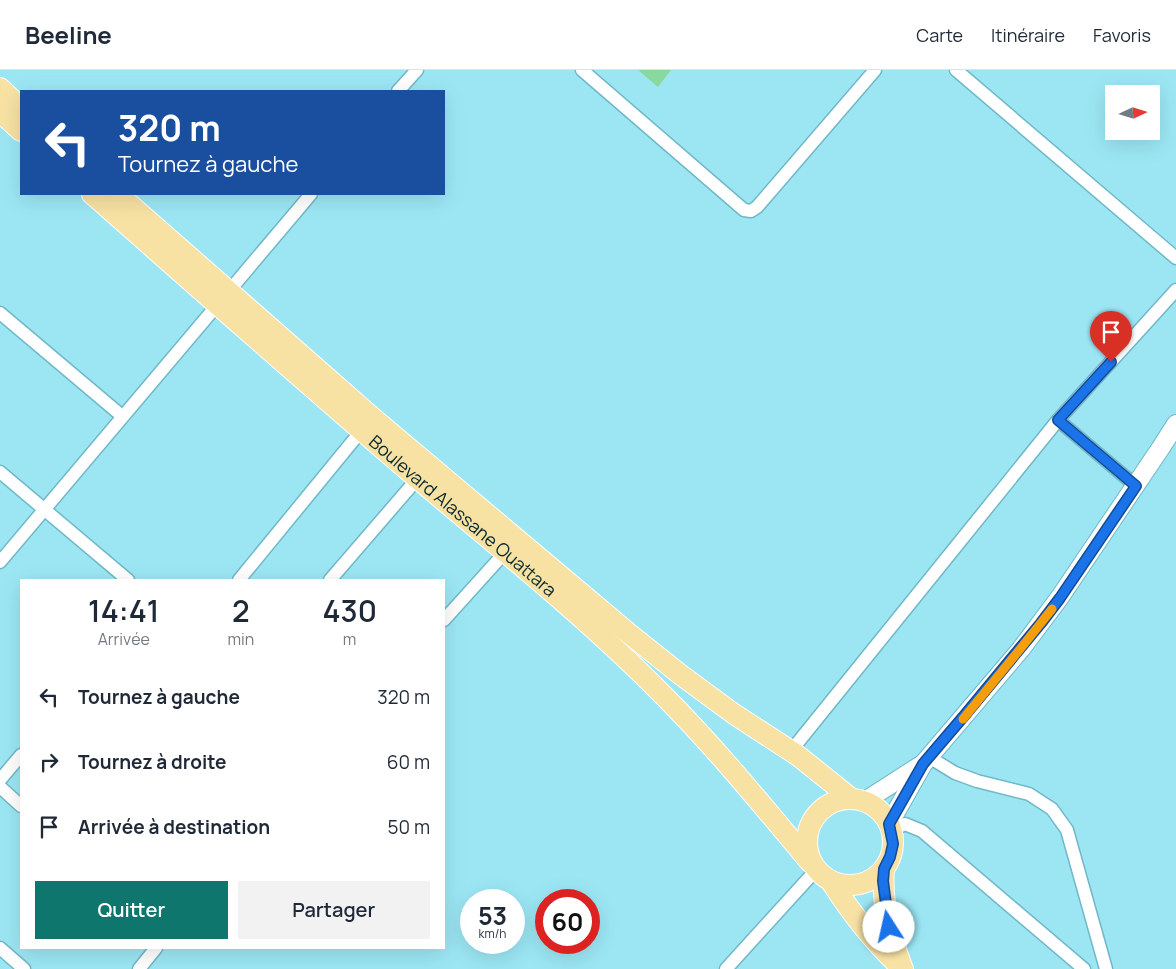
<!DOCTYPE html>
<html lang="fr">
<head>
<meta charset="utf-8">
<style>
	body { margin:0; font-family:Manrope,sans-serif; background:#f2f2f3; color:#1f2937; height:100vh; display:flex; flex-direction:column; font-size:19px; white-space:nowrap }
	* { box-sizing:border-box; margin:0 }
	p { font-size:16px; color:#747a83 }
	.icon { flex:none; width:28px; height:28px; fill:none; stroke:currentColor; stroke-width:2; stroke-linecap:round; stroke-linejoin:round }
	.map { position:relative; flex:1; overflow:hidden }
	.drawer { position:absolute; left:20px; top:509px; width:425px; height:370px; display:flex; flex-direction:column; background:#fff; border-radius:0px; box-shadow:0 5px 20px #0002 }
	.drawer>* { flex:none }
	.top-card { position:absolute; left:20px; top:20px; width:425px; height:105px; border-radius:0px; box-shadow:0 5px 20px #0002; background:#1a4fa0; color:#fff; overflow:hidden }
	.needle { width:32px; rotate:86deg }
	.fabs { position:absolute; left:1105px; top:15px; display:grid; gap:10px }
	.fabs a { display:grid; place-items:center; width:55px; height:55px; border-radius:0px; background:#fff; box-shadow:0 5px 20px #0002; font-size:25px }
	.speed { position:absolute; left:460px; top:819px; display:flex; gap:10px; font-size:25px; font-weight:700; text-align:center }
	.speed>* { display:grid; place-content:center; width:65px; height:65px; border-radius:50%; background:#fff; box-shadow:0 5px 20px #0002; line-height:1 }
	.speed small { font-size:12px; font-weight:400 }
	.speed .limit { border:8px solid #d22; background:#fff; color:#111 }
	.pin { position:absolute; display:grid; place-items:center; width:42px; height:42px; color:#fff; margin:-51px -21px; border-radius:50% 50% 50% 0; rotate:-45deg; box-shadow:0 0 5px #0007 }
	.pin .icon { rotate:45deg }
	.me { position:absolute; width:55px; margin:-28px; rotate:350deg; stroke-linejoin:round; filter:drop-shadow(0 0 4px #0008) }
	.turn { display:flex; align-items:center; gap:18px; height:105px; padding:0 15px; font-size:22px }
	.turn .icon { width:65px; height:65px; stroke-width:2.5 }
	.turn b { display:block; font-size:35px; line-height:42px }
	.eta { display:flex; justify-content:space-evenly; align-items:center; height:85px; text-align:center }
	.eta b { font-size:30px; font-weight:600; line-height:35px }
	.button { display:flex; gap:10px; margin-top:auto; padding:10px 15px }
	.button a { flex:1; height:58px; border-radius:0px; background:#0f766e; color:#fff; font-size:20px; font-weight:600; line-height:58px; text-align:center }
	.button a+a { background:#f2f2f3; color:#1f2937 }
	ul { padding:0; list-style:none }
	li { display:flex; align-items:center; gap:15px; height:65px; padding:0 15px }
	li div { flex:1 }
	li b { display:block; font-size:19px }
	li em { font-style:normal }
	header { display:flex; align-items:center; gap:30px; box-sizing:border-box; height:70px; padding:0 25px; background:#fff; border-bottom:1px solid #e0e1e3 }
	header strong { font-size:24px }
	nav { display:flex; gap:28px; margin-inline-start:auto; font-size:18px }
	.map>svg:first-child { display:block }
	.green { fill:#89d89e }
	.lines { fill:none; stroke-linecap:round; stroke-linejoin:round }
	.street-casing { stroke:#70b8c7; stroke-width:15 }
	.secondary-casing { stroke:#70b8c7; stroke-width:20 }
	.primary-casing { stroke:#fff; stroke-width:22 }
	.street { stroke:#fff; stroke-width:12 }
	.secondary { stroke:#fff; stroke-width:18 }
	.primary { stroke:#f7e2a4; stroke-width:20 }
	.route-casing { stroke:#114b97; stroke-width:12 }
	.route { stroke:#1a73e8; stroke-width:9 }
	.slow { stroke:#f59e0b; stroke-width:9 }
	.labels { text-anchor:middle; stroke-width:5; stroke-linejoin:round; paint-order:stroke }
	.street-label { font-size:18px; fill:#08282d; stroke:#9ce6f4 }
</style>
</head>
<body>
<header>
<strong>Beeline</strong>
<nav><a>Carte</a><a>Itinéraire</a><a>Favoris</a></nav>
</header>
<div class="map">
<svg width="1176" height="899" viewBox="0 0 1176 899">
	<rect width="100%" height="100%" fill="#9ce6f4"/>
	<!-- green -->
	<path class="green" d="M 638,0 L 671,0 L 658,17 Z"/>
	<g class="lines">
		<defs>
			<g id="street">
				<path d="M 582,0 L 744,140 L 751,141 L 757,137 L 875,0"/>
				<path d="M 956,0 L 1176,188"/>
				<path d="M 398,21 L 417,0"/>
				<path d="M 0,243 L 122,346"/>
				<path d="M 1058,350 L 1136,416"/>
				<path d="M 0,402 L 128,510"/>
				<path d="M 0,492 L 311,124"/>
				<path d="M 239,510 L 366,355"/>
				<path d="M 330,510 L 418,408"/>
				<path d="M 444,550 L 509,478"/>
				<path d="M 791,681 L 1058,350 L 1176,220"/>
				<path d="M 929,687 L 955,703 L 977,711 L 1029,724 L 1052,739 L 1067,760 L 1106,899"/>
				<path d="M 0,710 L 21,685"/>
				<path d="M 0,717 L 21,736"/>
				<path d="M 891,761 L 905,754 L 922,761 L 1084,899"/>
				<path d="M 0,878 L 24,899"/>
				<path d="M 139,899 L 156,878"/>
				<path d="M 726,899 L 816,800"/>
			</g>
			<g id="secondary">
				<path d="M 865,731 L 921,695"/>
				<path d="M 889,754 L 923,694 L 1021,579 L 1060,527 L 1160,379 L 1176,354"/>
			</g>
			<g id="primary">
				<path d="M 0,18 L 21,38"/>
				<path d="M 0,42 L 21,61"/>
				<path id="s1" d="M 92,124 C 201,220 309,316 419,410 C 502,480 587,548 663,625 C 716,678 762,735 810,792"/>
				<path d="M 118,124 L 373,348 L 627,562 L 681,605 L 734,644 L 797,685 L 852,729"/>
				<circle cx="850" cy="772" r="43"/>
				<path d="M 884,799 C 881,833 891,866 902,897"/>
				<path d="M 832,813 C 852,844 875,874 903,899"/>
			</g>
		</defs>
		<!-- street casing -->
		<use href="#street" class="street-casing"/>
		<!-- secondary casing -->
		<use href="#secondary" class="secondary-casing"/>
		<!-- primary casing -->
		<use href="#primary" class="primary-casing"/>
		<!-- street -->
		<use href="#street" class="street"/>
		<!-- secondary -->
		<use href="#secondary" class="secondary"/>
		<!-- primary -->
		<use href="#primary" class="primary"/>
	</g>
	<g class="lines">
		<defs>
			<path id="route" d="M 889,857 L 883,811 L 884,799 L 890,787 L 893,774 L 889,754 L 923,694 L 964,646 L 1041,553 L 1060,528 L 1136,416 L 1058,350 L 1111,292"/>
		</defs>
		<!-- route casing -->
		<use href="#route" class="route-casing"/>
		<!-- route -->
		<use href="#route" class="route"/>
		<!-- slow -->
		<path class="slow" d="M 963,649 L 1021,578 L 1052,539"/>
	</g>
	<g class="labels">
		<!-- street labels -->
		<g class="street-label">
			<text dy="6" stroke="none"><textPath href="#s1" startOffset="491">Boulevard Alassane Ouattara</textPath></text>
		</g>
	</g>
</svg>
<div class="fabs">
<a><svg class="needle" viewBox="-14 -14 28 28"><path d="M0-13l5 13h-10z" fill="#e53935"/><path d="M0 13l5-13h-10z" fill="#747a83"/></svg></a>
</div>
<div class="speed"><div>53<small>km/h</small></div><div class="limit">60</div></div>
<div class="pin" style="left:1111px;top:292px;background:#d93025"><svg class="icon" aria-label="arrive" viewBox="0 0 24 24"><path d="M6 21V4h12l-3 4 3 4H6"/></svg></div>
<svg class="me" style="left:889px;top:857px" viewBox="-20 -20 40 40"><circle r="19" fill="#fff"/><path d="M0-13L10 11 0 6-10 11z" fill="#1a73e8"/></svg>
<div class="top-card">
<div class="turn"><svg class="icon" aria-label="left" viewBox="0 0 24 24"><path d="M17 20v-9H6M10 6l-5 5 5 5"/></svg><div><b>320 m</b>Tournez à gauche</div></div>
</div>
<section class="drawer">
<div class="eta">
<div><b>14:41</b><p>Arrivée</p></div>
<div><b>2</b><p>min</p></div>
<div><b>430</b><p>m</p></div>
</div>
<ul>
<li><svg class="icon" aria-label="left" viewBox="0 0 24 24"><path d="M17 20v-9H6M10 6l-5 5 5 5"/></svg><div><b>Tournez à gauche</b></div><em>320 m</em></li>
<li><svg class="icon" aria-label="right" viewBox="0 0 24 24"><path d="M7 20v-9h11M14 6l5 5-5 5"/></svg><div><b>Tournez à droite</b></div><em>60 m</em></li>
<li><svg class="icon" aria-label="arrive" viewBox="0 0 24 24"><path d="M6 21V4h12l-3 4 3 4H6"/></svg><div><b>Arrivée à destination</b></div><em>50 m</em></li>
</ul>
<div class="button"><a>Quitter</a><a>Partager</a></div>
</section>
</div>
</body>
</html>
